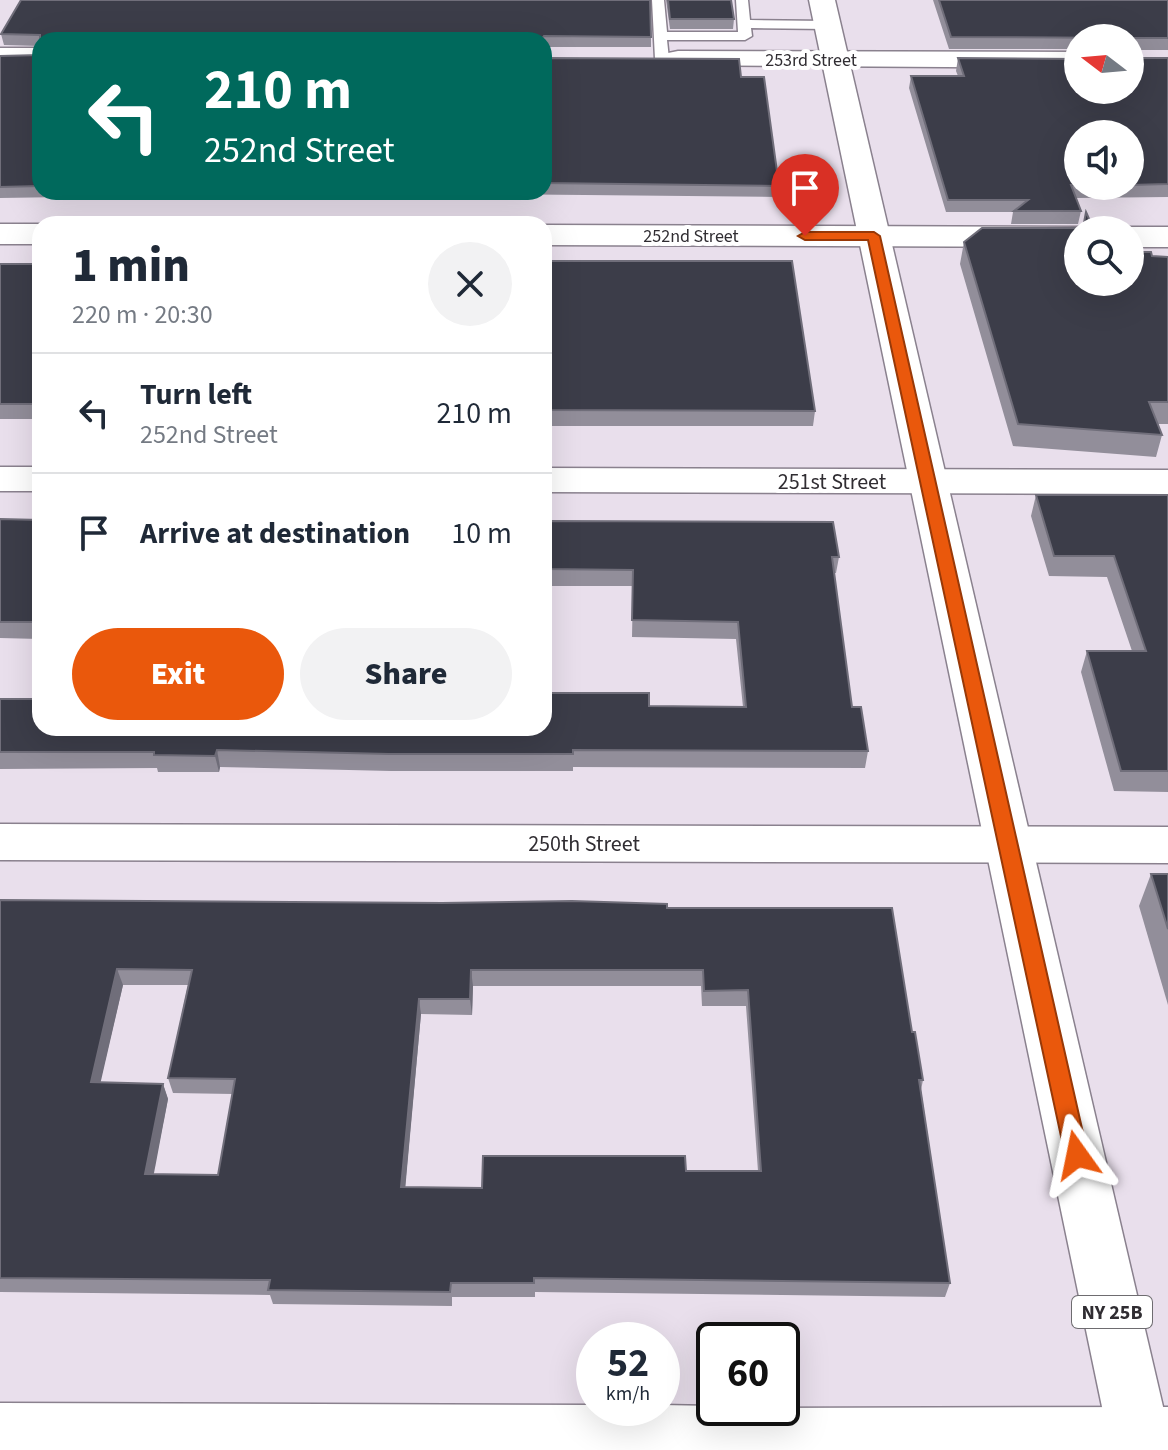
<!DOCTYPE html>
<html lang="en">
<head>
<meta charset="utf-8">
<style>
	body { margin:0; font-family:"Source Sans 3",sans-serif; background:#f2f2f3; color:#1f2937; height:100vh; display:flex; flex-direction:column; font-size:30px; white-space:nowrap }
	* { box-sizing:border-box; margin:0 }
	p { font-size:26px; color:#747a83 }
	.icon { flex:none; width:44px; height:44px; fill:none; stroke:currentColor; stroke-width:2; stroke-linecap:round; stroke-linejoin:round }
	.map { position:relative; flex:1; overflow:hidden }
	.drawer { position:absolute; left:32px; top:216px; width:520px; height:520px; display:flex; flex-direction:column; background:#fff; border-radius:24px; box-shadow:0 8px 32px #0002 }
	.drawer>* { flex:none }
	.hud { position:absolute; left:32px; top:32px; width:520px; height:168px; border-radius:24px; box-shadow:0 8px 32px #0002; background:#00695c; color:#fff; overflow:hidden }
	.needle { width:52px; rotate:286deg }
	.buttons { position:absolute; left:1064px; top:24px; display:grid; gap:16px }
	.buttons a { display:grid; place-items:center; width:80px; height:80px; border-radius:50%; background:#fff; box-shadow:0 8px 32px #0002; font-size:40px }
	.speed { position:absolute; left:576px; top:1322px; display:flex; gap:16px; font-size:40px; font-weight:700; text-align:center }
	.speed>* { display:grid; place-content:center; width:104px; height:104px; border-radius:50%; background:#fff; box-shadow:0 8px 32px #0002; line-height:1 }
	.speed small { font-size:20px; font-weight:400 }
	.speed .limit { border:4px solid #111; border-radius:12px; background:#fff; color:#111 }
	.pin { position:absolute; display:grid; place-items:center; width:68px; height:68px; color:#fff; margin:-82px -34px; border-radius:50% 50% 50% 0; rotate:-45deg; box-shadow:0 0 8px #0007 }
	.pin .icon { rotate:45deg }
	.me { position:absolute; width:88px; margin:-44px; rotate:348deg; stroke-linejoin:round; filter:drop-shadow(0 0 6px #0008) }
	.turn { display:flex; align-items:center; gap:28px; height:168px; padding:0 40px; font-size:36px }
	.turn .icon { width:104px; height:104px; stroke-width:2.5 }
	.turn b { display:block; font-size:56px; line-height:68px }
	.round { display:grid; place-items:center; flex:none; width:84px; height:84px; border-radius:42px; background:#f2f2f3 }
	.headline { display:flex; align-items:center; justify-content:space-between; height:136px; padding:0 40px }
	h1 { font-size:48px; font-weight:800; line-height:60px }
	.cta { display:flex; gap:16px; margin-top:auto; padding:16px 40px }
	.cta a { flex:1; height:92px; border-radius:48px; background:#ea580c; color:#fff; font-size:32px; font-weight:800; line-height:92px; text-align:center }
	.cta a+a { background:#f2f2f3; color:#1f2937 }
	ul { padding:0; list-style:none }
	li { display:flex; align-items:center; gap:24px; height:120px; padding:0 40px; border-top:2px solid #e0e1e3 }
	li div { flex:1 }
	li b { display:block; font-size:30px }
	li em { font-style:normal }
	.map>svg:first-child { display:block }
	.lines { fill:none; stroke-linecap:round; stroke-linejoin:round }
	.lane-casing { stroke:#8a818e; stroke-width:3 }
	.street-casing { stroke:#8a818e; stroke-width:3 }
	.primary-casing { stroke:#8a818e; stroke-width:3 }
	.lane { fill:#fff; fill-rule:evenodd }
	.street { fill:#fff; fill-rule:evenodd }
	.primary { fill:#fff; fill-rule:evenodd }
	.wall { fill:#928e9a; fill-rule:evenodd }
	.shaded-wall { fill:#706e7a }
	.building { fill:#3c3d49; stroke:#706e7a; stroke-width:2; fill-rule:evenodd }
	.route { fill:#ea580c; stroke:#983908; stroke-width:2 }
	.labels { text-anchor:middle; stroke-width:8; stroke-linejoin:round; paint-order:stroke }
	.far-street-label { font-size:18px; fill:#302d32; stroke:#fff }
	.shield { fill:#fff; stroke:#6e6c70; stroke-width:2 }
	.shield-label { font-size:20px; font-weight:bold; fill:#302d32 }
	.street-label { font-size:22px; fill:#302d32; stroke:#fff }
</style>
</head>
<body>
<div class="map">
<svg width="1168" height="1450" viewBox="0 0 1168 1450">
	<rect width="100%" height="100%" fill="#e9dfec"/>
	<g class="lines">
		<defs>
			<path id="lane" d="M 652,0 L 664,0 L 667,32 L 738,32 L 736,0 L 748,0 L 750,20 L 828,21 L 835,25 L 828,29 L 751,28 L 752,36 L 745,40 L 667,40 L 669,59 L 662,63 L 655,59 Z"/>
			<g id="street">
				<rect x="0" y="48" width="40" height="16"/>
				<path d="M 678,51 L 1078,52 L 1078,68 L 668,65 L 664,59 L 668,53 Z"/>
				<rect x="0" y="224" width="40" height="20"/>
				<path d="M 544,225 L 1078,227 L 1088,230 L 1078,230 L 1078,247 L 544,245 Z"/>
				<path d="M 1130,227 L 1168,227 L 1168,247 L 1130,247 L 1130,230 L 1120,230 Z"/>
				<rect x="0" y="467" width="40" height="24"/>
				<path d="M 544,468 L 1168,470 L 1168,494 L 544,492 Z"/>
				<path d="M 0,824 L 1168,827 L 1168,863 L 0,860 Z"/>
				<path d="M 0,1403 L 594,1405 L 594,1408 L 662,1408 L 662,1405 L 714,1406 L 714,1408 L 1168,1407 L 1168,1450 L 0,1450 Z"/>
			</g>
			<path id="primary" d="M 809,0 L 835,0 L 1168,1428 L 1168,1450 L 1111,1450 Z"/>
		</defs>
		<!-- lane casing -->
		<use href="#lane" class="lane-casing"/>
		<!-- street casing -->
		<use href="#street" class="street-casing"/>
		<!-- primary casing -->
		<use href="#primary" class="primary-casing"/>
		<!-- lane -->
		<use href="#lane" class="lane"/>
		<!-- street -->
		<use href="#street" class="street"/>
		<!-- primary -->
		<use href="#primary" class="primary"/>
	</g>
	<!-- wall -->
	<g class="wall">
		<path d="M 666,0 L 731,0 L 734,19 L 733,29 L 670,29 Z"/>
		<path d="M 933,0 L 1168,0 L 1168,50 L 1131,50 L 1131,58 L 1168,58 L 1168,197 L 1076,198 L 1081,211 L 1078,224 L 1011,224 L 1013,212 L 946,212 L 909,88 L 911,76 L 958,76 L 956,71 L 958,58 L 1078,90 L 1130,38 L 1078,38 L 1078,49 L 949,49 ZM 1078,134 L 1130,134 L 1130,186 L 1078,186 Z"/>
		<path d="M 1,34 L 651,37 L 651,47 L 544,47 L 544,40 L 40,40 L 40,192 L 371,192 L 370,198 L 328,198 L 327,193 L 0,198 L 0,56 L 40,55 L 40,46 L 4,45 Z"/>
		<path d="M 544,58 L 741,77 L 779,186 L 778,197 L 491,194 L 490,196 L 447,196 L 447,192 L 544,192 Z"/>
		<path d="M 964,242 L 1078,282 L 1152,256 L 1168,257 L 1168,424 L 1158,424 L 1162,435 L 1156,457 L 1013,446 L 960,264 Z"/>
		<path d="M 544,261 L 815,411 L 813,426 L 544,426 Z"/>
		<rect x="0" y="264" width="40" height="155"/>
		<path d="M 1036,495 L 1168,495 L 1168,792 L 1114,791 L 1081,672 L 1087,651 L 1132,651 L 1107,577 L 1049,576 L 1031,516 Z"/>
		<path d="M 0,519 L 40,520 L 40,639 L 0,638 Z"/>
		<path d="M 544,521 L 839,557 L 836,573 L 834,573 L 852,707 L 868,751 L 865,768 L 573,767 L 573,771 L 391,771 L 220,767 L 219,772 L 158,772 L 157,768 L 0,769 L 0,699 L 743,707 L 736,639 L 632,637 L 633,586 L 544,586 Z"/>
		<path d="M 1151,874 L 1168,874 L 1168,1005 L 1139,906 Z"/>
		<path d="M 0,900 L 667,908 L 912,1032 L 923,1080 L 921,1090 L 950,1283 L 945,1297 L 535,1292 L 535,1297 L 452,1297 L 452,1306 L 273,1304 L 270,1295 L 0,1292 ZM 123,985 L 188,985 L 168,1078 L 173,1093 L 233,1094 L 218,1175 L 153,1174 L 168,1099 L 163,1084 L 100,1082 ZM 473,986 L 701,986 L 702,1006 L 746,1006 L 758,1171 L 686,1171 L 482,1188 L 405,1187 L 421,1014 L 472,1015 Z"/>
	</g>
	<!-- shaded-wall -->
	<g class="shaded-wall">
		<path d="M 217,750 L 220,767 L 219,772 L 215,756 Z"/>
		<path d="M 117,969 L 123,985 L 97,1098 L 91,1082 Z"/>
		<path d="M 471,970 L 473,986 L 472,1015 L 470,999 Z"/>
		<path d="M 419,999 L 421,1014 L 404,1202 L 401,1187 Z"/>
		<path d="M 163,1084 L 168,1099 L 151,1189 L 145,1174 Z"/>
	</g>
	<!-- building -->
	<g class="building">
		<path d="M 21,0 L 650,0 L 651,37 L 544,36 L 541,40 L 40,40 L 40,186 L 0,187 L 0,56 L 40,55 L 40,35 L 1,34 Z"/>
		<path d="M 668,0 L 731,0 L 734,19 L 670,19 Z"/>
		<path d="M 939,0 L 1168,0 L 1168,38 L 1131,38 L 1131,58 L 1168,58 L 1168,184 L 1130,185 L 1130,134 L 1078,134 L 1078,185 L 1071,185 L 1081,211 L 1014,211 L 1028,200 L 948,200 L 911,76 L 964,76 L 958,58 L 1078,59 L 1078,90 L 1130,90 L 1130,38 L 951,37 Z"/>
		<path d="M 544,58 L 739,59 L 741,77 L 764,77 L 779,186 L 544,183 Z"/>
		<path d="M 1086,212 L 1094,230 L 1078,230 L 1078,282 L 1130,282 L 1130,252 L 1151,252 L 1152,256 L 1168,257 L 1168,402 L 1149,402 L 1162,435 L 1018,424 L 964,242 L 982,228 L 1083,228 Z"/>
		<path d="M 544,261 L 792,261 L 815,411 L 544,410 Z"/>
		<rect x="0" y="264" width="40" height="140"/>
		<path d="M 1036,495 L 1168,495 L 1168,771 L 1121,771 L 1087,651 L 1146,651 L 1114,556 L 1054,556 Z"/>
		<path d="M 0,519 L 40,520 L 40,622 L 0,622 Z"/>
		<path d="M 544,521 L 833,522 L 839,557 L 832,557 L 852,707 L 861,707 L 868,751 L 573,750 L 573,754 L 389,754 L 217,750 L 215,756 L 154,755 L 154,752 L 0,752 L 0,699 L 40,699 L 40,728 L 544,728 L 544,693 L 649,693 L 649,706 L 746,707 L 738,622 L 632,620 L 633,570 L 544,569 Z"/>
		<path d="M 1151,874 L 1168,874 L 1168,929 Z"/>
		<path d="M 0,900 L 442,903 L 572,901 L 667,904 L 667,908 L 892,908 L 912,1032 L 915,1032 L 923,1080 L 919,1080 L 950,1283 L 534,1278 L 534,1283 L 451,1283 L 450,1292 L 268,1290 L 270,1280 L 0,1278 ZM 117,969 L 192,970 L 168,1078 L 235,1079 L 218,1175 L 145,1174 L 163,1084 L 91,1082 ZM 471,970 L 703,970 L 704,991 L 748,990 L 761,1171 L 686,1171 L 685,1156 L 483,1156 L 482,1188 L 401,1187 L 419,999 L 470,999 Z"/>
	</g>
	<!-- route -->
	<path class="route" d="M 874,232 L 880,236 L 1088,1155 L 1085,1162 L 1077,1165 L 1069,1162 L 1065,1155 L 868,240 L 805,240 L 798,236 L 805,232 Z"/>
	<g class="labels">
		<!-- far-street labels -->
		<g class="far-street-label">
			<text x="811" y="66">253rd Street</text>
			<text x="691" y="242">252nd Street</text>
		</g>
		<!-- shield labels -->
		<rect class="shield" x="1072" y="1296" width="80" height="32" rx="6"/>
		<g class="shield-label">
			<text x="1112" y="1319">NY 25B</text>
		</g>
		<!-- street labels -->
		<g class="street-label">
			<text x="832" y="489">251st Street</text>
			<text x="584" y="851">250th Street</text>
		</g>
	</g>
</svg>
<div class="buttons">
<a><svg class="needle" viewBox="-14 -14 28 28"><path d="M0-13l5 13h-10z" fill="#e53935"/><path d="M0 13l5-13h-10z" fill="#747a83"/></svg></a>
<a><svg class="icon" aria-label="sound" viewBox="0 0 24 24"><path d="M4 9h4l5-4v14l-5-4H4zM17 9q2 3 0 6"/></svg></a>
<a><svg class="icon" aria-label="search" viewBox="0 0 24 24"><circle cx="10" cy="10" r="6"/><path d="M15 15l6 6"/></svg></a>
</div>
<div class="speed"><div>52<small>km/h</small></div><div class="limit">60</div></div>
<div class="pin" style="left:805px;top:236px;background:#d93025"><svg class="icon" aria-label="arrive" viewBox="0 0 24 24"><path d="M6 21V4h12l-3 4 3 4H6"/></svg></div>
<svg class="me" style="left:1077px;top:1155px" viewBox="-20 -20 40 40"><path d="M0-17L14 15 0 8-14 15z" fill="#ea580c" stroke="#fff" stroke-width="4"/></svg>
<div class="hud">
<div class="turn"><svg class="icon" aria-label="left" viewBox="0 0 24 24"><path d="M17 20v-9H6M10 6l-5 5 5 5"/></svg><div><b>210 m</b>252nd Street</div></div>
</div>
<section class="drawer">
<div class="headline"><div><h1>1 min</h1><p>220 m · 20:30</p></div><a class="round"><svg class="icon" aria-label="close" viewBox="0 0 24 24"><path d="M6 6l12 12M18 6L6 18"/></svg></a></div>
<ul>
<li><svg class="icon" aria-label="left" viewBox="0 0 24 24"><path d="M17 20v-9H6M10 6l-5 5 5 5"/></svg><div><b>Turn left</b><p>252nd Street</p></div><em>210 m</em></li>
<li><svg class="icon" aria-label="arrive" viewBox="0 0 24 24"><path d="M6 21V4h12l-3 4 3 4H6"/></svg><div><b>Arrive at destination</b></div><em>10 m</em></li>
</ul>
<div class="cta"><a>Exit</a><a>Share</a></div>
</section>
</div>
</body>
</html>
